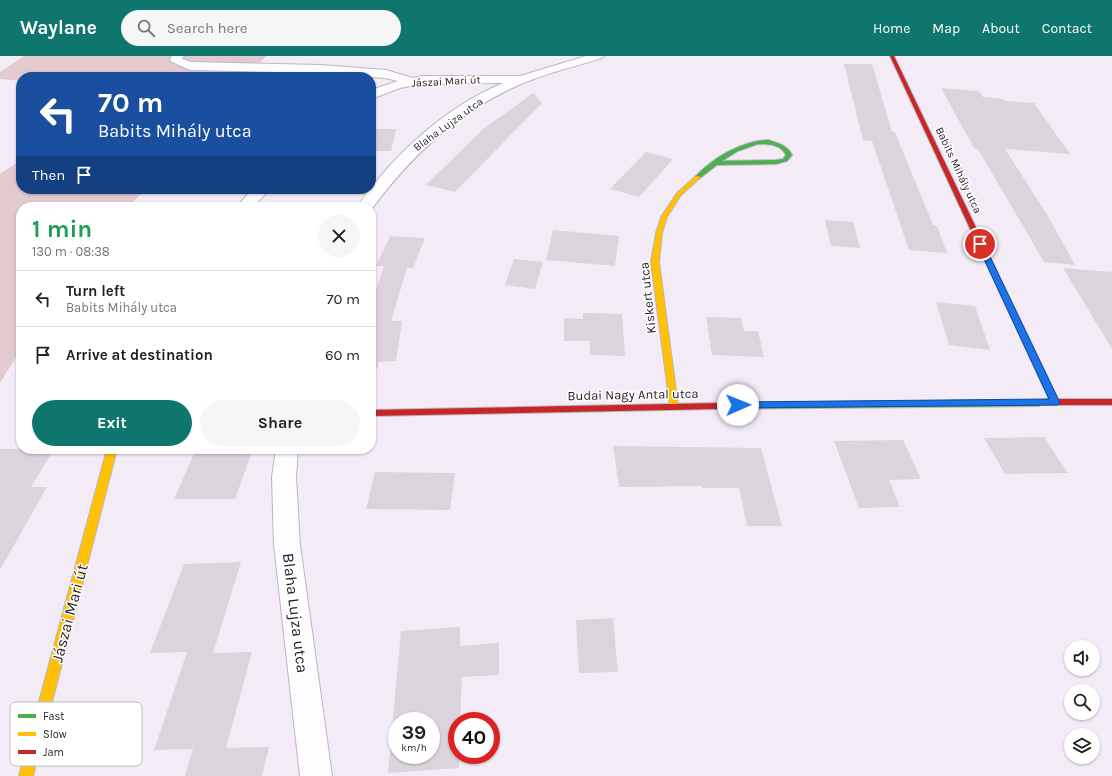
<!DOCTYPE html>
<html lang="en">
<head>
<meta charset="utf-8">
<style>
	body { margin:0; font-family:Karla,sans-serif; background:#f6f6f6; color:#222; height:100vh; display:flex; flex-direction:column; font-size:15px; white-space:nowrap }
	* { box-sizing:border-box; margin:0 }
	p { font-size:13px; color:#767676 }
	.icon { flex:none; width:22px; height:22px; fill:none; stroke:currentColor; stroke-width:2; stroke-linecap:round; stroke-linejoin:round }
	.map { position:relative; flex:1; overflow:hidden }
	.details { position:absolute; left:16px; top:146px; width:360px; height:252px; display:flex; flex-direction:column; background:#fff; border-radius:16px; box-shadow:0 1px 3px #0004 }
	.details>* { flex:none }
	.top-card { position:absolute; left:16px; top:16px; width:360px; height:122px; border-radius:16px; box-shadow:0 1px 3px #0004; background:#1a4fa0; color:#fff; overflow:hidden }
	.tools { position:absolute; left:1064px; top:584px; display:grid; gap:8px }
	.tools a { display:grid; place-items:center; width:36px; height:36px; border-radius:50%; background:#fff; box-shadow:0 1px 3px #0004; font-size:20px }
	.speed { position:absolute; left:388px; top:656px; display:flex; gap:8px; font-size:20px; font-weight:700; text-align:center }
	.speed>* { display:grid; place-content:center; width:52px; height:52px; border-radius:50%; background:#fff; box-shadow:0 1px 3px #0004; line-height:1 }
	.speed small { font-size:10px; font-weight:400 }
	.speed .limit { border:6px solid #d22; background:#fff; color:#111 }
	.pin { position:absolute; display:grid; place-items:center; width:34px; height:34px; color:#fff; margin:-17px; border:2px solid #fff; border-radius:50%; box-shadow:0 1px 4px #0007 }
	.me { position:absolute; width:44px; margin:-22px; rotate:89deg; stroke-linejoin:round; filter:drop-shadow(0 0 3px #0008) }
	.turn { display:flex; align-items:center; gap:14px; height:84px; padding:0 16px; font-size:18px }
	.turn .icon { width:52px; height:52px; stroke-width:2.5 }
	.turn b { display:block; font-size:28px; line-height:34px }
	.then { display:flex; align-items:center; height:38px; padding:0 16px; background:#0003; gap:8px; font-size:15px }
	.round { display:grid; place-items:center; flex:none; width:42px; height:42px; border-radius:21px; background:#f6f6f6 }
	.head { display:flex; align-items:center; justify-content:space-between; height:68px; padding:0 16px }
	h1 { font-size:24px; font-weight:700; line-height:30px; color:#1e9e55 }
	.primary-button { display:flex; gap:8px; margin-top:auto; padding:8px 16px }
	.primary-button a { flex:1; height:46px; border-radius:24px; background:#0f766e; color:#fff; font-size:16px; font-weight:700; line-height:46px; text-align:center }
	.primary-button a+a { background:#f6f6f6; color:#222 }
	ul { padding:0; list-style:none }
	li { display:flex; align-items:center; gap:12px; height:56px; padding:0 16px; border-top:1px solid #e0e0e0 }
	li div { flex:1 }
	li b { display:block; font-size:15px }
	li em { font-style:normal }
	header { display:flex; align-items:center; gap:24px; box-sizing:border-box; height:56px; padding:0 20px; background:#0f766e; color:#fff }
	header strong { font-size:19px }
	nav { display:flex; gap:22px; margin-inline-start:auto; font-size:14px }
	.search { width:280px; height:36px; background:#f6f6f6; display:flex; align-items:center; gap:10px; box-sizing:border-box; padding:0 14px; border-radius:22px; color:#767676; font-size:15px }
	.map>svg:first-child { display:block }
	.green { fill:#e2cacf }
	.building { fill:#dcd4dc; fill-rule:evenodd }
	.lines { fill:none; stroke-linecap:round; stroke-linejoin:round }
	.street-casing { stroke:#bcb7bf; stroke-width:2 }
	.fast-casing { stroke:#bcb7bf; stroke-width:2 }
	.slow-casing { stroke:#bcb7bf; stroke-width:2 }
	.jam-casing { stroke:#bcb7bf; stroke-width:2 }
	.street { fill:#fdfcfe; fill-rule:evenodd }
	.fast { fill:#4caf50; fill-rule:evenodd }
	.slow { fill:#ffc107; fill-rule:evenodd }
	.jam { fill:#c62828; fill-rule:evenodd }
	.route { fill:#1a73e8; stroke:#114b97 }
	.labels { text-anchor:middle; stroke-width:3; stroke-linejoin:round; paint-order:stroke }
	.far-street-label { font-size:11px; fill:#221e24; stroke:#fff }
	.street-label { font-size:13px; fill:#221e24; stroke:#fff }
	.near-street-label { font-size:16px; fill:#221e24; stroke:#fff }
	.key { fill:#fff; stroke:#bdbcbd; stroke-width:1 }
	.key-label { font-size:11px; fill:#221e24 }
</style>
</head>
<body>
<header>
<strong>Waylane</strong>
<div class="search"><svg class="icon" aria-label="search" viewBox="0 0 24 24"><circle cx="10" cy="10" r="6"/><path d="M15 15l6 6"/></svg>Search here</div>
<nav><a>Home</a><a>Map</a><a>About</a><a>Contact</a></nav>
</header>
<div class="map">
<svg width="1112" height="720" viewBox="0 0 1112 720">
	<rect width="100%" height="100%" fill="#f3ecf7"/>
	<!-- green -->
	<g class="green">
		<path d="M 24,0 L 266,0 L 248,21 L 21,21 L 21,25 L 0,23 L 0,16 Z"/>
		<path d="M 21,104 L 21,133 L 146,133 L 128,151 L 21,151 L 21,293 L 0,327 L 0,118 Z"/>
	</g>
	<!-- building -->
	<g class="building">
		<path d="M 844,8 L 872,8 L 892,76 L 895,76 L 933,169 L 937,170 L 947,197 L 909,194 L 872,85 L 863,84 Z"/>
		<path d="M 941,32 L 979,35 L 983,41 L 1004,43 L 1005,45 L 1034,47 L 1070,98 L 1005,93 L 1048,160 L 1075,209 L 1044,206 L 978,93 L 974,92 Z"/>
		<path d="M 533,37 L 542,47 L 455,136 L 426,129 L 482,74 Z"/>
		<path d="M 371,73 L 396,73 L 391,95 L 371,95 Z"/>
		<path d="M 646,96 L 673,103 L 639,141 L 610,133 Z"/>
		<path d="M 825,164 L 853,166 L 860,192 L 831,190 Z"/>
		<path d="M 553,174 L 619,180 L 615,210 L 546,204 Z"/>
		<path d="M 390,180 L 425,182 L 413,212 L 407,212 L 391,265 L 402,265 L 396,305 L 379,306 L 377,313 L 371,312 L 371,248 L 384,210 L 376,210 Z"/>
		<path d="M 514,203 L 543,206 L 535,233 L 505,229 Z"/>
		<path d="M 1063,212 L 1112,216 L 1112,293 Z"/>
		<path d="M 936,246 L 975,250 L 990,294 L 949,289 Z"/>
		<path d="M 583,257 L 622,258 L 625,300 L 590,299 L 590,285 L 564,285 L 564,262 L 583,263 Z"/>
		<path d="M 706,261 L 741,262 L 744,275 L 758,275 L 764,301 L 712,299 Z"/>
		<path d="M 1044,381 L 1068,417 L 1005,418 L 984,382 Z"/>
		<path d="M 903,384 L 921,423 L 889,424 L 900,451 L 859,452 L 834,385 Z"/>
		<path d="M 613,390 L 761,392 L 782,470 L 747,470 L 739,432 L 702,432 L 702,430 L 619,431 Z"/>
		<path d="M 0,393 L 54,393 L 31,431 L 47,431 L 0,514 Z"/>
		<path d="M 196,393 L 253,393 L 235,443 L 174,443 Z"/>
		<path d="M 375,416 L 455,417 L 450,454 L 366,453 Z"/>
		<path d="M 241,506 L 213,597 L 252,596 L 226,692 L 269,691 L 262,720 L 185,720 L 193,693 L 154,694 L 187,596 L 150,597 L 184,508 Z"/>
		<path d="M 613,562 L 618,616 L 579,617 L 576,564 Z"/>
		<path d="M 460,571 L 460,590 L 499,587 L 499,619 L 462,621 L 460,665 L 457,665 L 457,699 L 459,699 L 459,712 L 388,717 L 401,575 ZM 397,665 L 431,665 L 431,699 L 397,699 Z"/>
	</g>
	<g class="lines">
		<defs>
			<g id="street">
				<path d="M 172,0 L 184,0 L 182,3 L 191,6 L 321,9 L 386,14 L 413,22 L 422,20 L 520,20 L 586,0 L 604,0 L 602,2 C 577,10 551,16 526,26 C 462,52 412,98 371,154 L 371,151 L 357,151 C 393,99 444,52 503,27 L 422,28 L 400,32 L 371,43 L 371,34 L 398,25 L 385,22 L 321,17 L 190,14 L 172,6 L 170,4 Z"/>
				<path d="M 253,133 L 270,133 L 253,151 L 236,151 Z"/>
				<path d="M 276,393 L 298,393 L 296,421 L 300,489 L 332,720 L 300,720 L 274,489 L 272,421 Z"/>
			</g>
			<g id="fast">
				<path d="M 768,84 C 778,87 787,89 792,99 L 787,105 L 776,108 L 717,109 L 700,122 L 695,121 C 713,102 741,85 768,84 ZM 758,88 C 768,88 781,88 786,99 L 783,103 L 776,104 L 722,105 L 738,95 Z"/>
				<path d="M 1039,344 L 1043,347 L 1039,350 L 718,353 L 714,350 L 718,347 Z"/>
			</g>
			<g id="slow">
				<path d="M 696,120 L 701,121 L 681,139 L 667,161 L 662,177 L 659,206 L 678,350 L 674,353 L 670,350 L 651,206 L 656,177 L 661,161 L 677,137 Z"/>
				<path d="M 107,393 L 117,393 L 33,720 L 19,720 Z"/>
			</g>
			<g id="jam">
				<path d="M 890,0 L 894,0 L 1058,343 L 1112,343 L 1112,349 L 1036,349 L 1035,347 L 1036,345 L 1049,343 Z"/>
				<path d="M 718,347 L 722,350 L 718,353 L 371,360 L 371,354 Z"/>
			</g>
		</defs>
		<!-- street casing -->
		<use href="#street" class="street-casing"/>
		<!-- fast casing -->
		<use href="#fast" class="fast-casing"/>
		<!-- slow casing -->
		<use href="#slow" class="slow-casing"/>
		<!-- jam casing -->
		<use href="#jam" class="jam-casing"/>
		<!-- street -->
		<use href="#street" class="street"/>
		<!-- fast -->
		<use href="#fast" class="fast"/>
		<!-- slow -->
		<use href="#slow" class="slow"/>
		<!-- jam -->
		<use href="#jam" class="jam"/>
	</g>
	<!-- route -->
	<path class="route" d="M 978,186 L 980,186 L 984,188 L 1060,347 L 1058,349 L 735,352 L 733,349 L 735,347 L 738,346 L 1049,343 L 977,188 Z"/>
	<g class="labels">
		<!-- far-street labels -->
		<g class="far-street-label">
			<text transform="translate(446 25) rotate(-3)" y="4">Jászai Mari út</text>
			<text transform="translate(448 68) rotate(-36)" y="4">Blaha Lujza utca</text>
			<text transform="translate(959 114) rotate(65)" y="4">Babits Mihály utca</text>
		</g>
		<!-- street labels -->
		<g class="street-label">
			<text transform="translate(647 242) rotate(-96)" y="5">Kiskert utca</text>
			<text transform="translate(633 338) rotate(-1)" y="5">Budai Nagy Antal utca</text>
		</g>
		<!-- near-street labels -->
		<g class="near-street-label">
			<text transform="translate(69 557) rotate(-75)" y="6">Jászai Mari út</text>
			<text transform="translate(296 557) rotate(83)" y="6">Blaha Lujza utca</text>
		</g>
	</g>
	<!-- legend -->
	<rect x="10" y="646" width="132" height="64" rx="6" class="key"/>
	<rect x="18" y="658" width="18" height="4" fill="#4caf50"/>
	<rect x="18" y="676" width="18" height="4" fill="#ffc107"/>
	<rect x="18" y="694" width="18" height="4" fill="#c62828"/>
	<g class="key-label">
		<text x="43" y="664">Fast</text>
		<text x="43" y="682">Slow</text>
		<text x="43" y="700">Jam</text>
	</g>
</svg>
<div class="tools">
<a><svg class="icon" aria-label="sound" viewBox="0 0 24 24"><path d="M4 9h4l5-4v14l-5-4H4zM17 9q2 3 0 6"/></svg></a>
<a><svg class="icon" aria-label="search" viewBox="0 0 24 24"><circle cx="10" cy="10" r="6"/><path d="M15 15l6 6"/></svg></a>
<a><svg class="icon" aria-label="layers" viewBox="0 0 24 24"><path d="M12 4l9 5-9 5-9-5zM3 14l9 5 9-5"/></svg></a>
</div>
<div class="speed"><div>39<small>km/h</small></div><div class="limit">40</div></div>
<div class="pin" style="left:980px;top:188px;background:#d93025"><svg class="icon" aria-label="arrive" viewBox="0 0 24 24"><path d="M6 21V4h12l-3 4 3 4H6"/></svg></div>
<svg class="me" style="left:738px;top:349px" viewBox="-20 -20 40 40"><circle r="19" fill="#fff"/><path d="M0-13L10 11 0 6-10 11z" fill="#1a73e8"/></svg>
<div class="top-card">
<div class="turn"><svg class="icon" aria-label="left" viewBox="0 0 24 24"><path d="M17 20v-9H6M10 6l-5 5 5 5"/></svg><div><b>70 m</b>Babits Mihály utca</div></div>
<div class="then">Then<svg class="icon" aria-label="arrive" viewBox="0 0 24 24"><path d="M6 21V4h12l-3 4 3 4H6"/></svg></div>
</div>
<section class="details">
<div class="head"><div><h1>1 min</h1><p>130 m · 08:38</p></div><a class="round"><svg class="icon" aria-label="close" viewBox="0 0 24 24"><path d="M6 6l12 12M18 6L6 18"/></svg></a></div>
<ul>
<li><svg class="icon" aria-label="left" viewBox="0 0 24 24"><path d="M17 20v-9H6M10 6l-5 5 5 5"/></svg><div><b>Turn left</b><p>Babits Mihály utca</p></div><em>70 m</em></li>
<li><svg class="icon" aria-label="arrive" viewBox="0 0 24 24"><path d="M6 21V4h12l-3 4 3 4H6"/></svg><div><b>Arrive at destination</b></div><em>60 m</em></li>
</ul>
<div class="primary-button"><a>Exit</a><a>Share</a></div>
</section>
</div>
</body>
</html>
